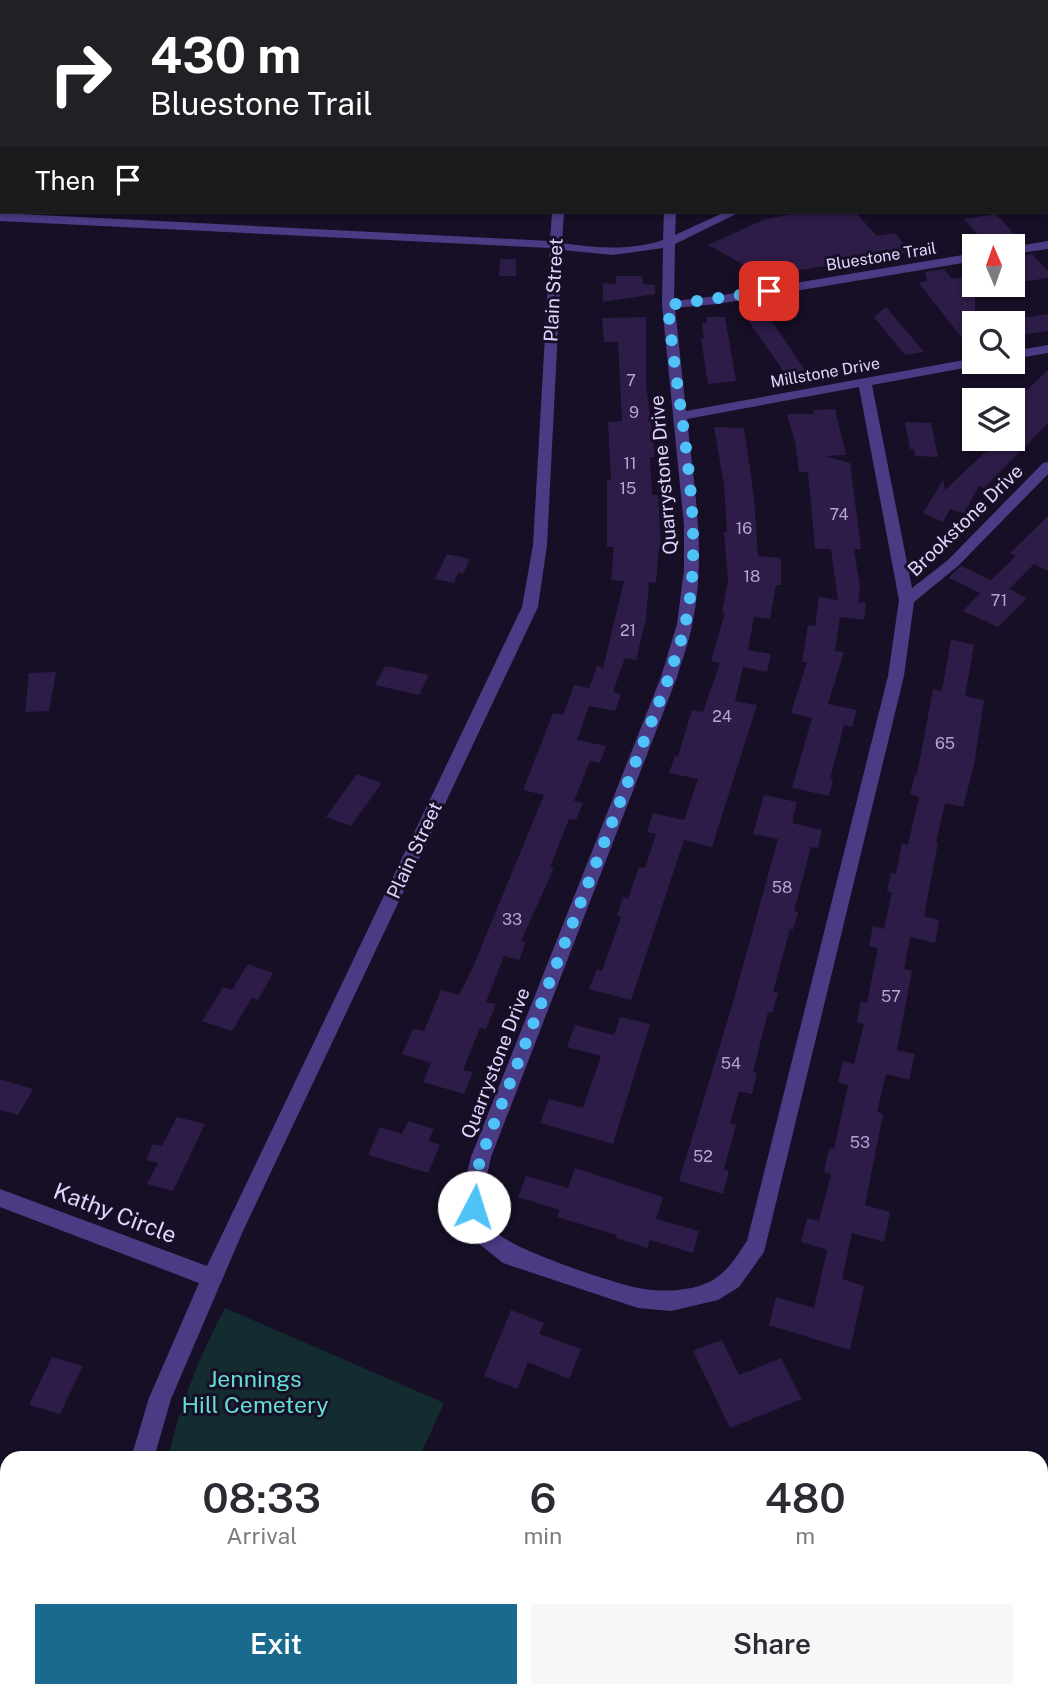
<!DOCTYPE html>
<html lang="en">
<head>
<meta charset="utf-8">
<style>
	body { margin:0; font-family:"Public Sans",sans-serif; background:#f7f7f7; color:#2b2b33; height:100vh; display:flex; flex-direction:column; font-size:26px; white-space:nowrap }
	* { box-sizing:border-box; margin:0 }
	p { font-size:23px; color:#7c7c81 }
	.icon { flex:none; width:38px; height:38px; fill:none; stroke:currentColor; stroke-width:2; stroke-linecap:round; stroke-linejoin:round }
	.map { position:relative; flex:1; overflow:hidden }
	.drawer { position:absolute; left:0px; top:1451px; width:1048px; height:247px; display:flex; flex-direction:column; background:#fff; border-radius:21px 21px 0 0; box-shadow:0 2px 5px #0004 }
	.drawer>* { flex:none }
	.hud { position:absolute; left:0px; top:0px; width:1048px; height:214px; box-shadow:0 2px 5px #0004; background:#202124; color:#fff; overflow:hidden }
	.needle { width:46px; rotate:358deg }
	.buttons { position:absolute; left:962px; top:234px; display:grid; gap:14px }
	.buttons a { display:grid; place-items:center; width:63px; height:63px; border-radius:0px; background:#fff; box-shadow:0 2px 5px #0004; font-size:35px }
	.pin { position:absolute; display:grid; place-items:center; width:60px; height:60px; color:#fff; margin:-30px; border-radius:14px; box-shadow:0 4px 10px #0006 }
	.me { position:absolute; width:77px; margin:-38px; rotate:5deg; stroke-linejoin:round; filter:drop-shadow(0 0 5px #0008) }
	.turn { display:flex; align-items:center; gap:24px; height:147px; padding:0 35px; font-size:32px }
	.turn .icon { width:91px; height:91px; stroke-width:2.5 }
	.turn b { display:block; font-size:49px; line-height:60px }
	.then { display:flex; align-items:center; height:66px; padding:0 35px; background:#0003; gap:14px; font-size:26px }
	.eta { display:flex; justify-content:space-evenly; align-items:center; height:119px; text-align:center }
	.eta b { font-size:42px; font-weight:600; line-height:49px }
	.primary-button { display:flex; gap:14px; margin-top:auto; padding:14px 35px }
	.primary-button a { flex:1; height:80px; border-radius:0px; background:#196a8d; color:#fff; font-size:28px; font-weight:600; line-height:80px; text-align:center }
	.primary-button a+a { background:#f7f7f7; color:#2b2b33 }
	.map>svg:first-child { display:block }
	.green { fill:#132c30 }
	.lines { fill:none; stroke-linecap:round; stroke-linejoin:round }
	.stream { stroke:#0b1544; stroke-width:9 }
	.building { fill:#2c1c47 }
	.street { fill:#4b3b85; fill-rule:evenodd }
	.route { stroke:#4fc3f7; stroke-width:12; stroke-dasharray:0 21.6 }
	.labels { text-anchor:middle; stroke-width:6; stroke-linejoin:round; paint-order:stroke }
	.far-street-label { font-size:16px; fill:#e1d5ff; stroke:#170f26 }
	.number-label { font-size:16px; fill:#b4a7d1 }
	.street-label { font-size:19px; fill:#e1d5ff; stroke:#170f26 }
	.near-street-label { font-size:23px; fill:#e1d5ff; stroke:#170f26 }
	.near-park-label { font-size:23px; fill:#61dfd6; stroke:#170f26 }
</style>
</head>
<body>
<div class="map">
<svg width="1048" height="1696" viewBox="0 0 1048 1696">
	<rect width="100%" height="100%" fill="#170f26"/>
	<!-- green -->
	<g class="green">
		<path d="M 225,1308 L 444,1403 L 419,1458 L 168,1458 C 180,1404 199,1357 225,1308 Z"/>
		<path d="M 123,1691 L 123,1690 L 308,1691 L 306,1696 L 122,1696 Z"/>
	</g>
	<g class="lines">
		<!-- stream -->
		<g class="stream">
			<path d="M 1041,1677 L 1048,1675"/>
			<path d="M 943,1696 L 971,1690"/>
		</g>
	</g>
	<!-- building -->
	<g class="building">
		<path d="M 804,212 L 855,212 L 877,236 L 895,233 L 910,252 L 764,276 L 708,245 L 765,219 Z"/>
		<path d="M 996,214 L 1015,235 L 1021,243 L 1013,244 L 1013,237 L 984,241 L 964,219 Z"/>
		<path d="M 1032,254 L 1048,271 L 1048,278 L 1021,282 L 1013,274 L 1013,257 Z"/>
		<path d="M 500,259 L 516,259 L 516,276 L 499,276 Z"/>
		<path d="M 944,269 L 952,279 L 975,275 L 975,355 L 919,283 L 927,281 L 925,272 Z"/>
		<path d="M 616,276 L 642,276 L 643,284 L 655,285 L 655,294 L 603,302 L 603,283 L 616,284 Z"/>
		<path d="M 886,307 L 924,352 L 905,355 L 874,317 Z"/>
		<path d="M 765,311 L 805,370 L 808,375 L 788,378 L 744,314 Z"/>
		<path d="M 1048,314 L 1048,331 L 1020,335 L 1013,324 L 1007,320 Z"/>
		<path d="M 646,317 L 646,384 L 655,457 L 650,457 L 652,495 L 658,495 L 661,548 L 659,548 L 656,583 L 649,582 L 646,619 L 636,660 L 625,658 L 613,692 L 621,694 L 615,711 L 589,706 L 577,740 L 606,746 L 600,763 L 590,761 L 574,801 L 583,803 L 576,820 L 569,819 L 550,867 L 554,868 L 521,941 L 526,942 L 519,960 L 504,956 L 486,1002 L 496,1004 L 486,1029 L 480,1028 L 463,1070 L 473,1072 L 464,1094 L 423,1082 L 431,1063 L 402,1054 L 413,1029 L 424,1031 L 441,990 L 459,995 L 473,967 L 544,795 L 523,790 L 553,713 L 563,715 L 574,685 L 589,688 L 597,666 L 603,668 L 624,581 L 611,580 L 614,547 L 607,547 L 607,480 L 611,480 L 608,422 L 622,421 L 618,342 L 604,342 L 602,318 Z"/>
		<path d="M 706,317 L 725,317 L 736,381 L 708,384 L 701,338 L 704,338 L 702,323 L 707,323 Z"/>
		<path d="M 1048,370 L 1048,423 L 984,488 L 979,486 L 964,513 L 950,509 L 943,522 L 923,513 L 943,480 L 945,490 L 999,439 L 1013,439 L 1013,395 L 1021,388 L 1027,390 Z"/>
		<path d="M 835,409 L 846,455 L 825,456 L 850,463 L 861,549 L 854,549 L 860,587 L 858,602 L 866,603 L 864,620 L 840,617 L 835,651 L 844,652 L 828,704 L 857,710 L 852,727 L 844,725 L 830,779 L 833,780 L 829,796 L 792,788 L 812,718 L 791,713 L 807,662 L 802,662 L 808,625 L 815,626 L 819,597 L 838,600 L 831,549 L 815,549 L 808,472 L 799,472 L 795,442 L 787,414 L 814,414 L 813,410 Z"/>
		<path d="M 905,422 L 931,423 L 938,457 L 915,456 L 914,450 L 910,449 Z"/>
		<path d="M 714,427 L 744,428 L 754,497 L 758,556 L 781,558 L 781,585 L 776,585 L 770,619 L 754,617 L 748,650 L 771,654 L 767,672 L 743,667 L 735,701 L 757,705 L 712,847 L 684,840 L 631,1000 L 589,989 L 597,969 L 602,971 L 621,917 L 617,916 L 623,897 L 628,899 L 639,867 L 645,868 L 656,834 L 647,832 L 653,813 L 684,820 L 698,779 L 669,773 L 675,756 L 678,756 L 692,710 L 703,712 L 720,663 L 711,661 L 725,613 L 722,613 L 728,580 L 724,532 L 727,532 L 724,485 Z"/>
		<path d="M 1048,516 L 1048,571 L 1034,564 L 1009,589 L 1027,598 L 998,627 L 963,611 L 980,593 L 949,578 L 950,576 L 961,566 L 991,580 L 1016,556 L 1010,553 Z"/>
		<path d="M 447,554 L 470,559 L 463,574 L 458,573 L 454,583 L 435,579 Z"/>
		<path d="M 951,639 L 974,645 L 965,696 L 984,700 L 974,765 L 963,807 L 945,803 L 936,842 L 938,843 L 924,916 L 939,920 L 935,943 L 910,937 L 904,969 L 912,971 L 897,1050 L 915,1054 L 909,1080 L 886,1074 L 877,1112 L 883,1114 L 865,1205 L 890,1212 L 884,1242 L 852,1233 L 842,1279 L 864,1286 L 850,1350 L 769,1325 L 776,1297 L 814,1308 L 827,1250 L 801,1242 L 807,1218 L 819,1221 L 831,1174 L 824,1172 L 829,1148 L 834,1149 L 848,1085 L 838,1082 L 843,1061 L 854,1064 L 864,1024 L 857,1022 L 861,1001 L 867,1003 L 878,948 L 869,946 L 873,926 L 884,929 L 892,892 L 887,891 L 891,873 L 896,874 L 902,843 L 908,845 L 919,797 L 910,794 L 915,775 L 917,775 L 933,689 L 942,691 Z"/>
		<path d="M 385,666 L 429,675 L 419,695 L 375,685 Z"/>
		<path d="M 56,672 L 49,711 L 25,712 L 29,673 Z"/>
		<path d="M 357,774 L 382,783 L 351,826 L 326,817 Z"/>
		<path d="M 764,795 L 797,802 L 792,823 L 822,830 L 818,848 L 811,847 L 794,911 L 798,912 L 793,930 L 790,929 L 773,992 L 778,993 L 772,1013 L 768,1012 L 753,1072 L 757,1073 L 752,1094 L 739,1091 L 730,1123 L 736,1125 L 724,1169 L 729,1171 L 723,1194 L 679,1181 L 733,1002 L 778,839 L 753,834 Z"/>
		<path d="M 248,964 L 273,973 L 258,1000 L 252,998 L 232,1031 L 202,1021 L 223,987 L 232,990 Z"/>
		<path d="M 620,1017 L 650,1024 L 613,1144 L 540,1123 L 549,1099 L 583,1108 L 601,1056 L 567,1047 L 575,1025 L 614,1035 Z"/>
		<path d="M 0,1079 L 33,1089 L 18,1115 L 0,1110 Z"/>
		<path d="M 177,1117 L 205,1124 L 173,1191 L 147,1184 L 158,1163 L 146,1160 L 153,1144 L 162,1146 Z"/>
		<path d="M 408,1121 L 434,1129 L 428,1141 L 440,1145 L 428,1173 L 368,1155 L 380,1127 L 402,1134 Z"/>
		<path d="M 575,1168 L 663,1197 L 656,1219 L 699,1231 L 693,1253 L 650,1240 L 647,1248 L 616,1238 L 617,1235 L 557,1217 L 560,1210 L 518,1197 L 526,1176 L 568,1188 Z"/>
		<path d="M 511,1310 L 544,1323 L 539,1334 L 581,1349 L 569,1379 L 528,1362 L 517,1389 L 484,1376 Z"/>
		<path d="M 722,1340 L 739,1375 L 781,1358 L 802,1399 L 730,1428 L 693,1351 Z"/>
		<path d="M 52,1357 L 83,1366 L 60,1414 L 29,1405 Z"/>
	</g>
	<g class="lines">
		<!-- street -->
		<g class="street">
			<rect x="564" y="0" width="10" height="2"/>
			<path d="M 760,0 L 770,0 L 771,2 L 761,2 Z"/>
			<rect x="1046" y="4" width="2" height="6"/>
			<rect x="0" y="54" width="2" height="6"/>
			<rect x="1046" y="74" width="2" height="6"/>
			<path d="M 1046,151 L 1048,151 L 1046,158 Z"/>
			<path d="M 552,212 L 564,212 L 562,243 C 596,248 631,251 663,240 L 664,212 L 676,212 L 675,235 L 725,212 L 740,212 L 675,244 L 674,301 L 717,296 L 975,253 L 975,261 L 717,304 L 675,308 L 686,411 L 975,358 L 975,362 L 981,362 L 975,366 L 872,385 L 912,588 L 948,560 L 1043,463 L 1048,462 L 1048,474 L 958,566 L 914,602 L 904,676 L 764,1252 L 739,1287 L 718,1300 L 671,1311 L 638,1308 L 503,1263 L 478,1243 L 464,1207 L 465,1180 L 471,1157 L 661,677 L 677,624 L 684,570 L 684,525 L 662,305 L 663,248 L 613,255 L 562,250 L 547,545 L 538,607 L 243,1231 L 171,1399 L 154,1458 L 131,1458 L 149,1398 L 199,1283 L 0,1207 L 0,1189 L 207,1266 L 522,607 L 533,545 L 550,248 L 0,221 L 0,213 L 550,241 ZM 859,387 L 899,600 L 888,676 L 747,1241 C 736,1257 726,1275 707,1283 C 687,1292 659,1292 638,1288 C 610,1282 509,1249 494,1230 C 478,1210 486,1179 491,1157 L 677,677 C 682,660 689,642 692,625 C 707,557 694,486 687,419 Z"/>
			<path d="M 1048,241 L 1048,249 L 1013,254 L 1012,247 Z"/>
			<path d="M 1048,345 L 1048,353 L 1013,359 L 1013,351 Z"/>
			<path d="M 76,1690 L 102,1690 L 101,1696 L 75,1696 Z"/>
		</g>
	</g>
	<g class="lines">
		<!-- route -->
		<path class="route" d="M 474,1207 L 475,1180 L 481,1157 L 669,677 C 674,660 681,643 685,625 C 708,528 676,405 668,305 L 769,291"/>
	</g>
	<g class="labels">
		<!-- far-street labels -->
		<g class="far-street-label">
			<text transform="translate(881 256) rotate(-9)" y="6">Bluestone Trail</text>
			<text transform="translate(825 372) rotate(-10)" y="6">Millstone Drive</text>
		</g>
		<!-- number labels -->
		<g class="number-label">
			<text x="631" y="386">7</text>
			<text x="634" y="418">9</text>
			<text x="630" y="469">11</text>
			<text x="628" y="494">15</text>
			<text x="839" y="520">74</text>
			<text x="744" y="534">16</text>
			<text x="752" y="582">18</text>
			<text x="999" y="606">71</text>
			<text x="628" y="636">21</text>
			<text x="722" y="722">24</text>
			<text x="945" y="749">65</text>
			<text x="782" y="893">58</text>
			<text x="512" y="925">33</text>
			<text x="891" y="1002">57</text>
			<text x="731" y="1069">54</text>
			<text x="860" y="1148">53</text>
			<text x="703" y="1162">52</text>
		</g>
		<!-- street labels -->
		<g class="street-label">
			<text transform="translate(553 290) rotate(-87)" y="7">Plain Street</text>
			<text transform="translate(663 475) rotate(-95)" y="7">Quarrystone Drive</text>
			<text transform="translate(965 520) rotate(-44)" y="7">Brookstone Drive</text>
			<text transform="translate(414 850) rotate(-65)" y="7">Plain Street</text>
			<text transform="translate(495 1063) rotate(-69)" y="7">Quarrystone Drive</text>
		</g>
		<!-- near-street labels -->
		<g class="near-street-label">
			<text transform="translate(115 1213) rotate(21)" y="8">Kathy Circle</text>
		</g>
		<!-- near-park labels -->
		<g class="near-park-label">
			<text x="255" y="1387">Jennings<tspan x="255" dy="26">Hill Cemetery</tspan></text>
		</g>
	</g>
</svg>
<div class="buttons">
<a><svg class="needle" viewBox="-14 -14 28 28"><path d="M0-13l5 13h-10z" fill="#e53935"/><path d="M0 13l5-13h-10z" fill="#7c7c81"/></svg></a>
<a><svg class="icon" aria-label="search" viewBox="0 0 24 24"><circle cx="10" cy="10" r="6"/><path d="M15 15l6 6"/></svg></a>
<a><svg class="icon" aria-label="layers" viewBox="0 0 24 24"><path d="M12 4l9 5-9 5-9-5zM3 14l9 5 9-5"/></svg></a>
</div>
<div class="pin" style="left:769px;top:291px;background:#d93025"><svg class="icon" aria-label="arrive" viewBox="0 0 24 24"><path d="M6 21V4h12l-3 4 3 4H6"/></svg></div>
<svg class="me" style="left:474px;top:1207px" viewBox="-20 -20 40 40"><circle r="19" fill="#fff"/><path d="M0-13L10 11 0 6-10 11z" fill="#4fc3f7"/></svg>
<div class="hud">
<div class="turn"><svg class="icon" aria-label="right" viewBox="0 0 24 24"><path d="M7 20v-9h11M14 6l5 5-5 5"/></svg><div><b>430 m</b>Bluestone Trail</div></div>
<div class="then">Then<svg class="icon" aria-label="arrive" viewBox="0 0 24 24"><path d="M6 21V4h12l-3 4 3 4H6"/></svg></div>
</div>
<section class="drawer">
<div class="eta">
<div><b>08:33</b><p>Arrival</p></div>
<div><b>6</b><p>min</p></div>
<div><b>480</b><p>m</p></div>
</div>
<div class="primary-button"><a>Exit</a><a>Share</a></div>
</section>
</div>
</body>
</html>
